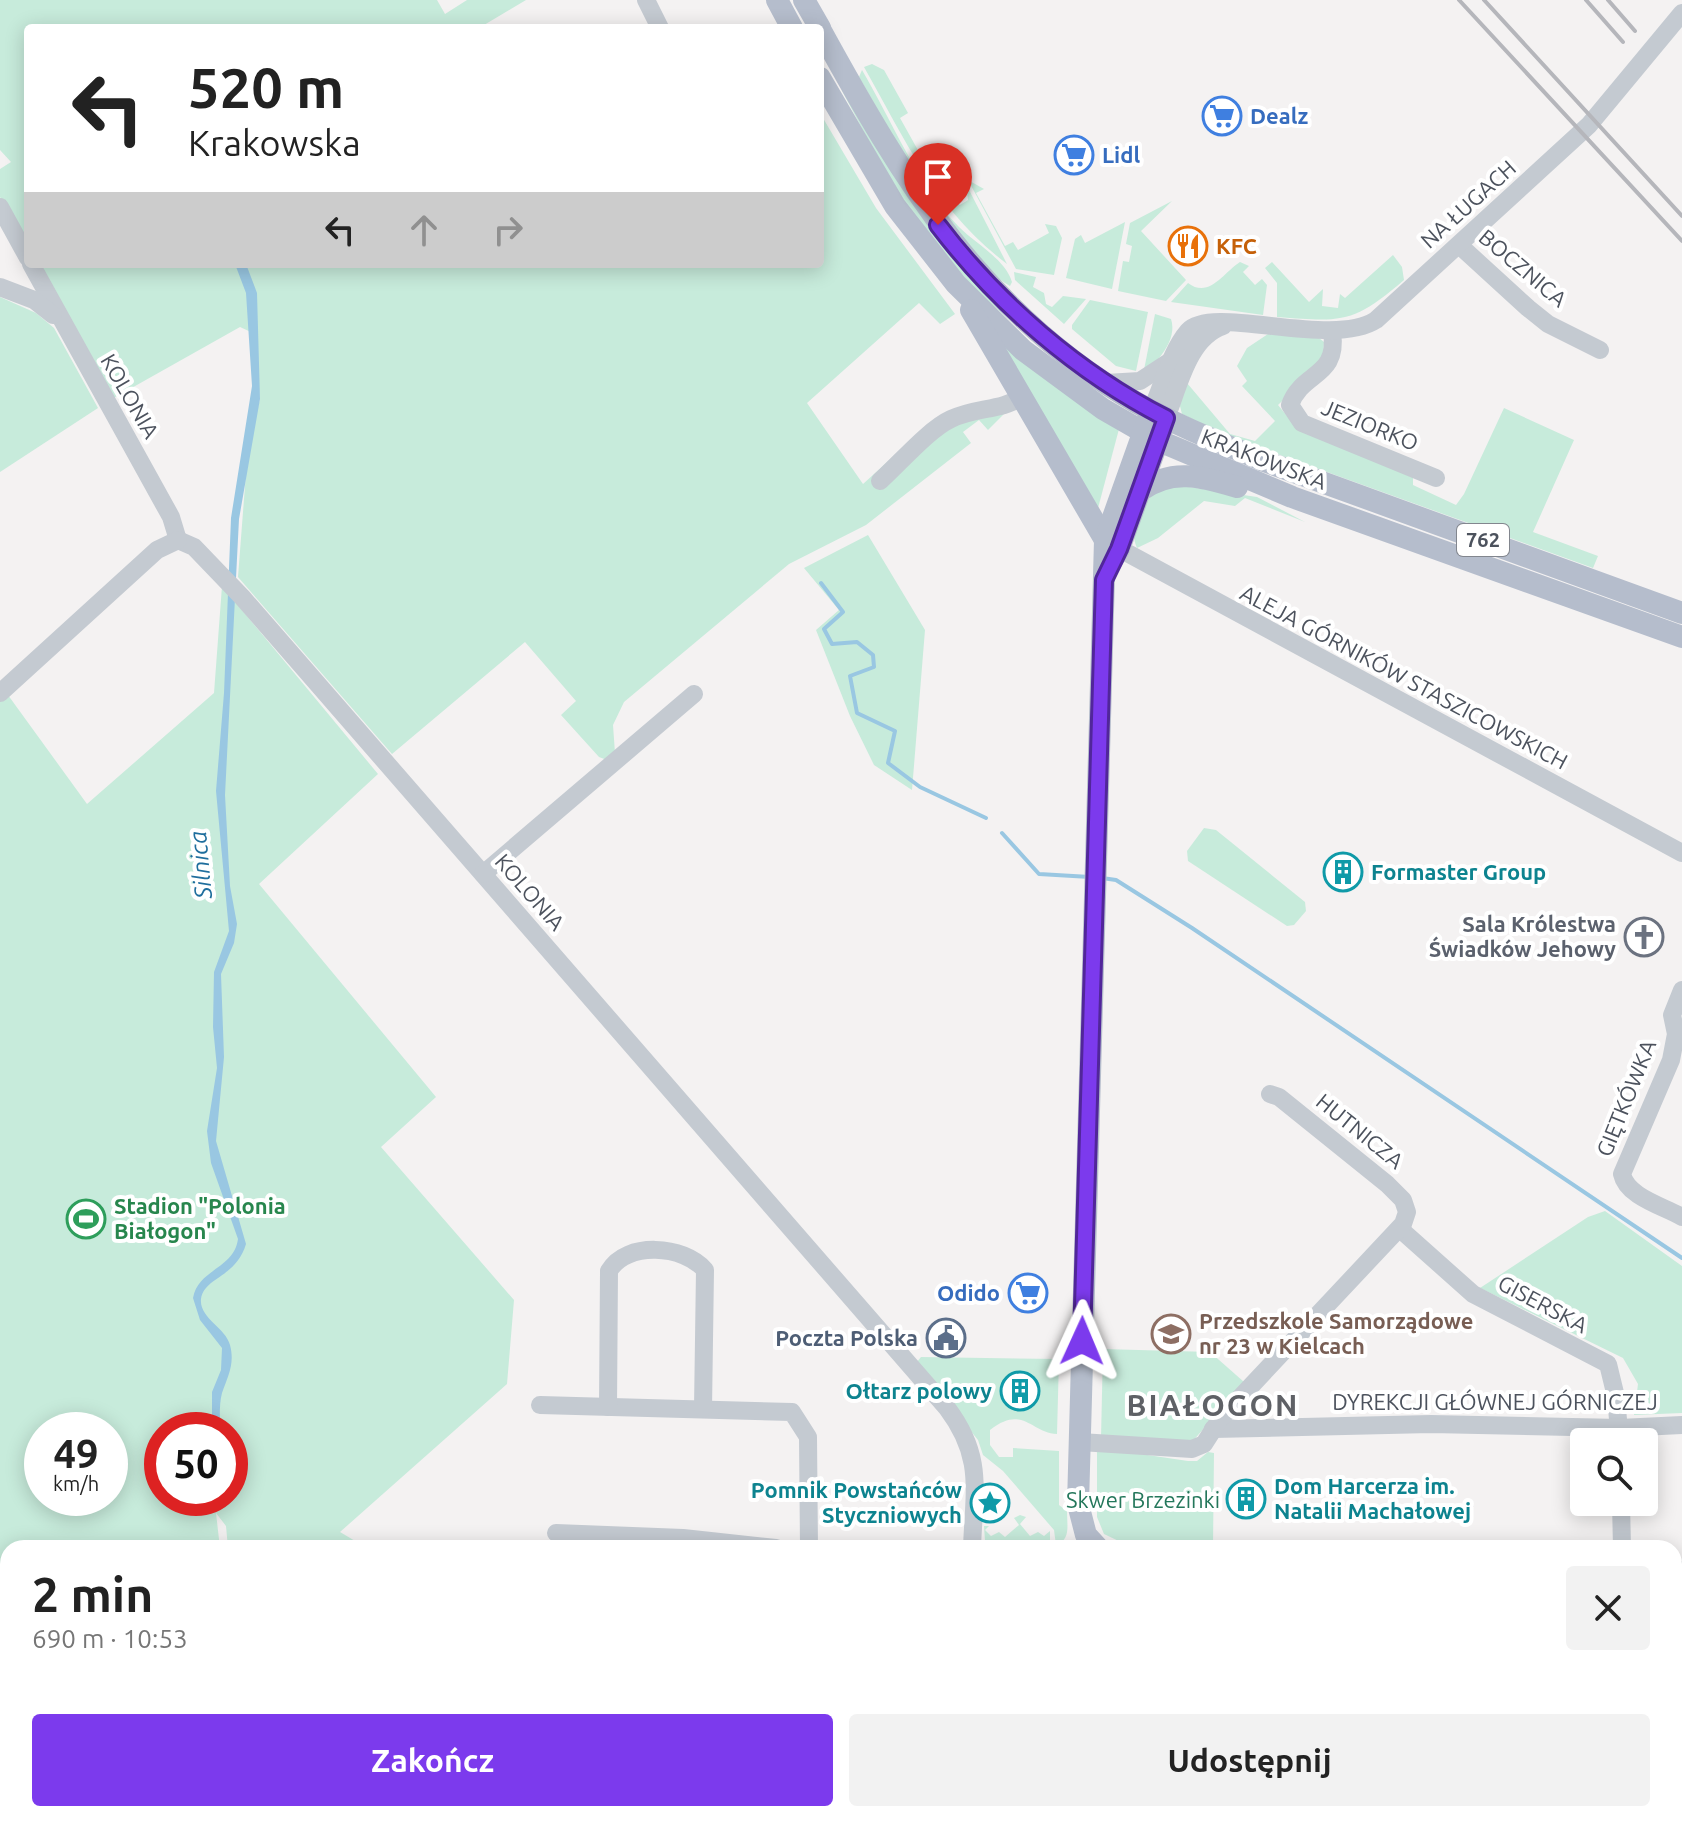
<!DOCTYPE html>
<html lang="pl">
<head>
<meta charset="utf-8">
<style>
	body { margin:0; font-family:Ubuntu,sans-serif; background:#f2f2f2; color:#222; height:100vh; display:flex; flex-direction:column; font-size:30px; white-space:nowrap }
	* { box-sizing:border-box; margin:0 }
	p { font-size:26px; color:#767676 }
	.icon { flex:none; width:44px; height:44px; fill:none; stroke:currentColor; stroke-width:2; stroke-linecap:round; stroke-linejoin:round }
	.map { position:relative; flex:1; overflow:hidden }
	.sheet { position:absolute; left:0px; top:1540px; width:1682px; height:282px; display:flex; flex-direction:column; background:#fff; border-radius:24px 24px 0 0; box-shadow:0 4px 20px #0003 }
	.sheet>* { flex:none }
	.hud { position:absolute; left:24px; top:24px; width:800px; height:244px; border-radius:8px; box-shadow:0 4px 20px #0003; background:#fff; color:#222; overflow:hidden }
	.fabs { position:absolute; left:1570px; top:1428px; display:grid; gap:16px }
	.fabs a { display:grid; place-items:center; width:88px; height:88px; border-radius:8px; background:#fff; box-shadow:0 4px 20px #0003; font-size:40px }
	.speed { position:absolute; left:24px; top:1412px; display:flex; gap:16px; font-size:40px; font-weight:700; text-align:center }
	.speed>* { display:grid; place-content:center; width:104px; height:104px; border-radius:50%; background:#fff; box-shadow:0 4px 20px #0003; line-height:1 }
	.speed small { font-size:20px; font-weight:400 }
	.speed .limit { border:12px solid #d22; background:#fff; color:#111 }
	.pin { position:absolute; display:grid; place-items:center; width:68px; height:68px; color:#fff; margin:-82px -34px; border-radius:50% 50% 50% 0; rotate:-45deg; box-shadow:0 0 8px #0007 }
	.pin .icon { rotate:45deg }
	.me { position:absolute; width:88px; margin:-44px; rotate:1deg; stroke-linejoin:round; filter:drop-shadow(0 0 6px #0008) }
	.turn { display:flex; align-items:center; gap:28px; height:168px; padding:0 32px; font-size:36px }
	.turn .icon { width:104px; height:104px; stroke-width:2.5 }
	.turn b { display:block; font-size:56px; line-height:68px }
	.lanes { display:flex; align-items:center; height:76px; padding:0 32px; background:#0003; justify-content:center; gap:40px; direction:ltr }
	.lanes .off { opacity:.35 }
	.round { display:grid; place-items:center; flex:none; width:84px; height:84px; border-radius:8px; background:#f2f2f2 }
	.headline { display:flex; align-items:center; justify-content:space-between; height:136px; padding:0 32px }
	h1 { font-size:48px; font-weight:700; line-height:60px }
	.button { display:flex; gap:16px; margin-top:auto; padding:16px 32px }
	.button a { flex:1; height:92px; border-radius:8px; background:#7c3aed; color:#fff; font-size:32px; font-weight:700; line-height:92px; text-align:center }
	.button a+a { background:#f2f2f2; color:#222 }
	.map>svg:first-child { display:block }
	.green { fill:#c7ebdb; fill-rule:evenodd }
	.water { fill:#99c7e2 }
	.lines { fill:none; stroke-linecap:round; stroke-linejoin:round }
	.stream { stroke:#99c7e2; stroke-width:4 }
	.minor { stroke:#c4cad1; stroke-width:18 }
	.major { stroke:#b5bdcc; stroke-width:22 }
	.rail { stroke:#b5b6bb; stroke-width:4 }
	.route-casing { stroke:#51269a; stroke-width:20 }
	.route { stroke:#7c3aed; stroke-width:14 }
	.labels { text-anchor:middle; stroke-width:8; stroke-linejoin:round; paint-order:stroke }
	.shield { fill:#fff; stroke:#82868e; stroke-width:2 }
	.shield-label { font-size:20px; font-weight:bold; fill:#4c525d }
	.shop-label { font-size:22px; font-weight:bold; fill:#366cbe; stroke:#fff; text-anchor:start }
	.street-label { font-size:22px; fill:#4c525d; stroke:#fff }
	.food-label { font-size:22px; font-weight:bold; fill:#c56008; stroke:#fff; text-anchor:start }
	.culture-label { font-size:22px; font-weight:bold; fill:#0d838f; stroke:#fff; text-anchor:start }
	.worship-label { font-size:22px; font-weight:bold; fill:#5b616d; stroke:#fff; text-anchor:end }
	.leisure-label { font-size:22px; font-weight:bold; fill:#27864d; stroke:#fff; text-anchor:start }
	.education-label { font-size:22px; font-weight:bold; fill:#785e54; stroke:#fff; text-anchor:start }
	.service-label { font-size:22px; font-weight:bold; fill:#4e5e75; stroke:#fff; text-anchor:end }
	.park-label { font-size:22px; fill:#24775b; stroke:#fff }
	.water-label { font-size:24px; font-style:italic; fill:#1f6e9d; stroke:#fff }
	.district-label { font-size:30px; font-weight:bold; letter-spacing:2px; fill:#5f6166; stroke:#fff }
</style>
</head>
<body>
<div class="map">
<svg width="1682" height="1821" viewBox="0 0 1682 1821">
	<rect width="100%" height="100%" fill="#f4f2f2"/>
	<!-- green -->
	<g class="green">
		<path d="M 0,0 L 437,0 L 445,14 L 467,0 L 526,0 L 479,28 L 28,28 L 28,248 L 0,197 L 0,169 L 11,162 L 0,150 Z"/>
		<path d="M 872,64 L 884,70 L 908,113 L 900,118 L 938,186 L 960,205 L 968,200 L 966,184 L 1007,264 C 936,210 907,143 864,67 Z"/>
		<path d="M 862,70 C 892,121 917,184 959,227 C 976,244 1005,259 1012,282 L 1010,286 C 946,248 896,140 859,77 Z"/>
		<path d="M 841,89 L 1035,342 L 975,290 L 899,198 Z"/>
		<path d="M 820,113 L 876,208 L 955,314 L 940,324 L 919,303 L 807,403 L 863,484 L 929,424 L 1009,409 L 988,430 L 979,420 L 963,432 L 971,443 L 866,525 L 789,564 L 624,702 L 613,725 L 615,753 L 607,760 L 599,757 L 561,715 L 576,701 L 525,642 L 392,754 L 238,577 L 248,447 L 260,399 L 253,333 L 240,327 L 112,399 L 37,264 L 820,264 Z"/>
		<path d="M 968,180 L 984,189 L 976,193 L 1005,246 L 1013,242 L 1018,250 L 1049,233 L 1045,224 L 1056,226 L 1062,238 L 1054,275 L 1016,269 Z"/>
		<path d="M 1172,201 L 1141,231 L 1186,280 L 1166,301 L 1118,291 L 1123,261 L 1129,262 L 1132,246 L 1126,244 L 1130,223 Z"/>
		<path d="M 1125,222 L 1112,289 L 1066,278 L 1075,239 L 1081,235 L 1085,243 Z"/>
		<path d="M 1393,255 L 1402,267 L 1404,280 C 1353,324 1342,322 1277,317 L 1277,283 L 1265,268 L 1272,262 L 1309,302 L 1323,289 L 1322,306 L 1338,308 L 1340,294 L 1345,298 Z"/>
		<path d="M 1240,262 L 1249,266 L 1243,272 L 1255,285 L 1262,279 L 1267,285 L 1263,315 L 1171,302 L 1188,283 C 1209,299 1223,273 1240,262 Z"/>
		<path d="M 1014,272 L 1036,277 L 1033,287 L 1044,293 L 1046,304 L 1052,307 L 1063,296 L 1086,299 L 1064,324 L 1015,280 Z"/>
		<path d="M 0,297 L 36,313 L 54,328 L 98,408 L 0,472 Z"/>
		<path d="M 1090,300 L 1148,312 L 1136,371 L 1116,366 L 1072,329 L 1072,325 Z"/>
		<path d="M 1155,314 L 1171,319 C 1178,340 1157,362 1143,375 Z"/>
		<path d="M 1268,334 L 1319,338 L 1324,342 L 1323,361 L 1278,405 L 1292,422 L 1413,475 L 1413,485 L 1456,505 L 1464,494 L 1504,408 L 1574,440 L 1533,532 L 1598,556 L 1593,568 L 1230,437 L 1182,414 L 1179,402 L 1187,383 L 1230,434 L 1255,441 L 1275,421 L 1242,386 L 1247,381 L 1237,366 L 1247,348 Z"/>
		<path d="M 1000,339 L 1119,429 L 1097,512 Z"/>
		<path d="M 1162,483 L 1257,497 L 1305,522 L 1245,498 L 1235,506 L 1204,501 L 1158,538 L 1137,548 C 1126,524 1147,500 1162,483 Z"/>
		<path d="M 868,535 L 925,630 L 912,790 L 874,765 L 850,716 L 816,630 L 839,610 L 804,568 Z"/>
		<path d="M 222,586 L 378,774 L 259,884 L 436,1097 L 381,1147 L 514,1300 L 507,1384 L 340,1532 L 367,1548 L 228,1548 L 226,1526 L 216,1513 L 220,1548 L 8,1548 L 8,1814 L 200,1814 L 200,1821 L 0,1821 L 0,684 L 87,804 L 214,693 ZM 42,1430 L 110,1430 L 110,1498 L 42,1498 ZM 162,1430 L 230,1430 L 230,1498 L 162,1498 Z"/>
		<path d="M 1204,828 L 1216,830 L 1305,902 L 1306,911 L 1294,925 L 1287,926 L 1188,861 L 1187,851 Z"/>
		<path d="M 1605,1211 L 1682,1266 L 1682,1413 L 1634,1415 L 1638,1384 L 1623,1358 L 1480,1288 L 1588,1217 Z"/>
		<path d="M 1103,1349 L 1210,1352 L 1244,1382 L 1192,1442 L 1101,1438 Z"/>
		<path d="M 921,1357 L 1059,1359 L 1057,1434 C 1031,1433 1023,1404 990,1430 L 990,1445 L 999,1457 L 1013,1457 L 1013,1448 L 1059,1451 L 1059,1505 L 1067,1511 C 1067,1525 1071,1540 1056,1545 L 1054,1530 L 1003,1471 L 983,1455 L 978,1440 L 916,1363 Z"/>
		<path d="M 1107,1449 L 1188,1461 L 1197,1461 L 1208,1452 L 1214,1453 L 1213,1547 L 1125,1544 L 1104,1534 L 1097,1517 L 1097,1450 Z"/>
		<path d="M 1020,1515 L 1026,1517 L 1020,1524 L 1030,1536 L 1038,1532 L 1044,1536 L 1050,1531 L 1050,1546 L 997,1548 L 985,1541 L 984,1526 L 989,1526 L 985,1530 L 991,1536 L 999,1532 L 1005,1537 L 1019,1525 L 1014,1518 Z"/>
		<path d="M 208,1814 L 746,1814 L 747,1821 L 207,1821 Z"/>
	</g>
	<!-- water -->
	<path class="water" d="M 235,264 L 246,264 L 257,293 L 260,399 L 239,519 L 225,795 L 230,886 L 237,924 L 234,943 L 221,974 L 224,1057 L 216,1141 L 246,1244 C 236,1278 204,1277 201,1299 C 199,1318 226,1328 230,1345 C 235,1364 228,1376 222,1393 C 219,1404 220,1418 220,1430 L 212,1430 L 212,1392 L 221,1370 L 222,1348 L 200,1320 L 193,1298 C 198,1269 234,1269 238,1239 L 211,1163 L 207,1131 L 217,1068 L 213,1027 L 214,972 L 229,931 L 216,791 L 224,693 L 231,518 L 252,386 L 246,293 Z"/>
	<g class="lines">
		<!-- stream -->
		<g class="stream">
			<path d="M 821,583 L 843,612 L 824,629 L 832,644 L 857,642 L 873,655 L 874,667 L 850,676 L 857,713 L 895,731 L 888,763 L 920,787 L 986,818"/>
			<path d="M 1002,833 L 1039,874 L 1090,877"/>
			<path d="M 1102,878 L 1116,880 L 1192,928 L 1682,1258"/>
		</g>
		<!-- minor -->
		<g class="minor">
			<path d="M 646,0 L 660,28"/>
			<path d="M 0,207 L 28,258"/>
			<path d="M 1459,245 L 1528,308 L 1548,324 L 1600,350"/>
			<path d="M 31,264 L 171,517 L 178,540"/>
			<path d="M 0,287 L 34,300 L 53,315"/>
			<path d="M 1332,332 C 1339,378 1302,371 1290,405 L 1302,423 L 1436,478"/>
			<path d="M 1106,383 L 1140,381 L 1172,360"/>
			<path d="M 1151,411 C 1163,386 1170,352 1188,331 C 1213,304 1331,349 1376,320 L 1589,125 L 1682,13"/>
			<path d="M 1166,418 C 1179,386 1188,338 1223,326"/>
			<path d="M 880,481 C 900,463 929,429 951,419 C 976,407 1000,411 1022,397"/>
			<path d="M 178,540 L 194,547 L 242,597 L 947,1408 C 984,1457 974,1490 972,1548"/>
			<path d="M 1107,542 L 1682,853"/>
			<path d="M 0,693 L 157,550 L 178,540"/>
			<path d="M 483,874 L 694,694"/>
			<path d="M 1682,990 L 1672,1015 L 1676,1034 L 1671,1060 L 1622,1174 C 1627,1197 1663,1206 1682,1217"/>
			<path d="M 1400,1229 L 1473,1294 L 1608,1364 L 1616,1397 L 1620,1442"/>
			<path d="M 540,1405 L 792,1412 L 808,1437 L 809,1548"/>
			<path d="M 608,1407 L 609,1271 C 626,1241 684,1245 705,1270 L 703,1409"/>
			<path d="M 1213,1429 L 1431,1424 L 1620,1428 L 1682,1425"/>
			<path d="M 1080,1442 L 1192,1449 L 1204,1444 L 1220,1419 L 1403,1224 L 1407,1212 L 1403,1200 L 1387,1184 L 1279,1097 L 1270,1094"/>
			<path d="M 1621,1502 L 1622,1548"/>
			<path d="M 556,1533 L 683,1538 L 776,1548"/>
			<path d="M 1674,1570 L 1682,1570"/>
		</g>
		<!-- major -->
		<g class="major">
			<path d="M 777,0 L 792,28"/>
			<path d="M 804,0 L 820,28"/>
			<path d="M 820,29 C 903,180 982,314 1137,403 C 1178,426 1221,443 1264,461 L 1682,613"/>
			<path d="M 820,78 L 895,206 L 956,284 L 1023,350 L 1103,409 L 1157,440 L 1292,497 L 1682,637"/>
			<path d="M 971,310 L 1105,540"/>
			<path d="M 1140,491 C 1171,468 1201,476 1237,487"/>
			<path d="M 1107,569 L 1119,549 L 1163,427"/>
			<path d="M 1098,1548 L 1086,1535 L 1078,1504 L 1105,540 L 1151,411"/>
			<path d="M 1674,1791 L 1682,1791"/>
		</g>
		<!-- rail -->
		<g class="rail">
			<path d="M 1459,0 L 1682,241"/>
			<path d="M 1484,0 L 1682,216"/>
			<path d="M 1586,0 L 1623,42"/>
			<path d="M 1608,0 L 1635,31"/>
		</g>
	</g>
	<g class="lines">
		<defs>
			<path id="route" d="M 938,225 C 998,304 1078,373 1166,418 L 1119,549 L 1104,580 L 1082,1341"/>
		</defs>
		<!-- route casing -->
		<use href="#route" class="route-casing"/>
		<!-- route -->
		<use href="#route" class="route"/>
	</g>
	<!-- icons -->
	<defs>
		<symbol id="supermarket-ring" viewBox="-11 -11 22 22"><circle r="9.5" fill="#fff" stroke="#3f7fe0" stroke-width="1.5"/><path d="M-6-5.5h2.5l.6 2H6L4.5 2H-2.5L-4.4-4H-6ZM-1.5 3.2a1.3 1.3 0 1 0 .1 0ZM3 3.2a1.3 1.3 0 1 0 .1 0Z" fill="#3f7fe0"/></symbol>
		<symbol id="restaurant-ring" viewBox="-11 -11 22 22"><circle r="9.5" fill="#fff" stroke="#e8710a" stroke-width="1.5"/><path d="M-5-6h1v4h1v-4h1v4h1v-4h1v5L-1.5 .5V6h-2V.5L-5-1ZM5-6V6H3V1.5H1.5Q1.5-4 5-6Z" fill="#e8710a"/></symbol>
		<symbol id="building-ring" viewBox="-11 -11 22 22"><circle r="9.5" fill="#fff" stroke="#0f9aa8" stroke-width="1.5"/><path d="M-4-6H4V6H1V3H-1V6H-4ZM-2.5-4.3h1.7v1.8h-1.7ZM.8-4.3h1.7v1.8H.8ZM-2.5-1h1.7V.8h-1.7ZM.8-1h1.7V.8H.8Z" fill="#0f9aa8"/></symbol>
		<symbol id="church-ring" viewBox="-11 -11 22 22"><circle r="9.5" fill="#fff" stroke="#6b7280" stroke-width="1.5"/><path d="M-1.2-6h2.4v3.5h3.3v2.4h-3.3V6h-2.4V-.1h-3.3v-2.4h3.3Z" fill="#6b7280"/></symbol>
		<symbol id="stadium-ring" viewBox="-11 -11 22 22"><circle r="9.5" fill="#fff" stroke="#2e9e5b" stroke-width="1.5"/><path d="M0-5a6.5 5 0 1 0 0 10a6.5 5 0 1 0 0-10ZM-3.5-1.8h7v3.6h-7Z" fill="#2e9e5b"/></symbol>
		<symbol id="school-ring" viewBox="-11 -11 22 22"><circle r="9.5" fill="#fff" stroke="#8d6e63" stroke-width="1.5"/><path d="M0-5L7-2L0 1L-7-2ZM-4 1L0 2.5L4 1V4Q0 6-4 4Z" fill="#8d6e63"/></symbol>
		<symbol id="civic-ring" viewBox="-11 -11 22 22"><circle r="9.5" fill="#fff" stroke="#5c6f8a" stroke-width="1.5"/><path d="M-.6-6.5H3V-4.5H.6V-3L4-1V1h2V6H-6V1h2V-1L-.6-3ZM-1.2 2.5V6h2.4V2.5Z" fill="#5c6f8a"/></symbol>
		<symbol id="sight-ring" viewBox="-11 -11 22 22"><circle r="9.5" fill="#fff" stroke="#0f9aa8" stroke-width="1.5"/><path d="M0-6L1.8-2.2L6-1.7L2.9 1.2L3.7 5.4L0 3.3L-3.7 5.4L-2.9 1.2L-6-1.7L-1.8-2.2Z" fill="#0f9aa8"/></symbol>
	</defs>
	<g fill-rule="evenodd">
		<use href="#supermarket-ring" x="1200" y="94" width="44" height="44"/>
		<use href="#supermarket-ring" x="1052" y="133" width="44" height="44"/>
		<use href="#restaurant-ring" x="1166" y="224" width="44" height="44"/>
		<use href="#building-ring" x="1321" y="850" width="44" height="44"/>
		<use href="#church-ring" x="1622" y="915" width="44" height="44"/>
		<use href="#stadium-ring" x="64" y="1197" width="44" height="44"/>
		<use href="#supermarket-ring" x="1006" y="1271" width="44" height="44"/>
		<use href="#school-ring" x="1149" y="1312" width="44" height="44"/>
		<use href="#civic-ring" x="924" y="1316" width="44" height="44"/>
		<use href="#building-ring" x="998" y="1369" width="44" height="44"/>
		<use href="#building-ring" x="1224" y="1477" width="44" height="44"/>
		<use href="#sight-ring" x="968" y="1481" width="44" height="44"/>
	</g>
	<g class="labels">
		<!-- shield labels -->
		<rect class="shield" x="1457" y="524" width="52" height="32" rx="6"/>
		<g class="shield-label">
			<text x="1483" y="547">762</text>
		</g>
		<!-- shop labels -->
		<g class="shop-label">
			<text x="1250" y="124">Dealz</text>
			<text x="1102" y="163">Lidl</text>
			<text x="1000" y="1301" text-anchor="end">Odido</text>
		</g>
		<!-- street labels -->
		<g class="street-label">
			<text transform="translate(1468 204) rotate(-42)" y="8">NA ŁUGACH</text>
			<text transform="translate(1523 268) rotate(40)" y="8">BOCZNICA</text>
			<text transform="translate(130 396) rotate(60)" y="8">KOLONIA</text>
			<text transform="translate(1370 425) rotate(22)" y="8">JEZIORKO</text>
			<text transform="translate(1264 459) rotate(21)" y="8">KRAKOWSKA</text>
			<text transform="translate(1404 677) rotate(28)" y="8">ALEJA GÓRNIKÓW STASZICOWSKICH</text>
			<text transform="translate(530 892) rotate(49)" y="8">KOLONIA</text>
			<text transform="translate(1626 1098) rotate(-68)" y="8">GIĘTKÓWKA</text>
			<text transform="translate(1360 1131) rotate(39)" y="8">HUTNICZA</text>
			<text transform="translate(1543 1304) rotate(28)" y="8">GISERSKA</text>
			<text x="1495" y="1410">DYREKCJI GŁÓWNEJ GÓRNICZEJ</text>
		</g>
		<!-- food labels -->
		<g class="food-label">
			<text x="1216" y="254">KFC</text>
		</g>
		<!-- culture labels -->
		<g class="culture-label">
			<text x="1371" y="880">Formaster Group</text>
			<text x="992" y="1399" text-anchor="end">Ołtarz polowy</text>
			<text x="1274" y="1494">Dom Harcerza im.<tspan x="1274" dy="25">Natalii Machałowej</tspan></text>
			<text x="962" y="1498" text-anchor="end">Pomnik Powstańców<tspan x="962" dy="25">Styczniowych</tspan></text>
		</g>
		<!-- worship labels -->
		<g class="worship-label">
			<text x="1616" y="932">Sala Królestwa<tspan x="1616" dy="25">Świadków Jehowy</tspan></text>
		</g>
		<!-- leisure labels -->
		<g class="leisure-label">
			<text x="114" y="1214">Stadion "Polonia<tspan x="114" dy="25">Białogon"</tspan></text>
		</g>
		<!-- education labels -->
		<g class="education-label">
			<text x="1199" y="1329">Przedszkole Samorządowe<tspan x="1199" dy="25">nr 23 w Kielcach</tspan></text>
		</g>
		<!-- service labels -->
		<g class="service-label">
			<text x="918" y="1346">Poczta Polska</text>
		</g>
		<!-- park labels -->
		<g class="park-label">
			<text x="1143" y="1508">Skwer Brzezinki</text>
		</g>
		<!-- water labels -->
		<g class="water-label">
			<text transform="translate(201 865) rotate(-95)" y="8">Silnica</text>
		</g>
		<!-- district labels -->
		<g class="district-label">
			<text x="1213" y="1416">BIAŁOGON</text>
		</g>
	</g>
</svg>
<div class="fabs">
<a><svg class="icon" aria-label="search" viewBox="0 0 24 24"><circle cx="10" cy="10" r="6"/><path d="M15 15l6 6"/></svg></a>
</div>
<div class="speed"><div>49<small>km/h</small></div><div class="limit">50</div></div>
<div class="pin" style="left:938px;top:225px;background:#d93025"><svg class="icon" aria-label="arrive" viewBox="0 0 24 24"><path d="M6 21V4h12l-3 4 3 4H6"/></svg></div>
<svg class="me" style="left:1082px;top:1341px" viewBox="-20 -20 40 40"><path d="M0-17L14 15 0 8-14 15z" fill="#7c3aed" stroke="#fff" stroke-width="4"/></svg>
<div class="hud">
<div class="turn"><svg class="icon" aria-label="left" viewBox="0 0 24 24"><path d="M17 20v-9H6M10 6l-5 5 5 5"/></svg><div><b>520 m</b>Krakowska</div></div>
<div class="lanes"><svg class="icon" aria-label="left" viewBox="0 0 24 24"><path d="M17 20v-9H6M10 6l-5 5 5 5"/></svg><svg class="icon off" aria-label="ahead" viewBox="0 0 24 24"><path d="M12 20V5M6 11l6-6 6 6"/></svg><svg class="icon off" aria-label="right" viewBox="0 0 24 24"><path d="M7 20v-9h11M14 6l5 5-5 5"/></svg></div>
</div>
<section class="sheet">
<div class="headline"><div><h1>2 min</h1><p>690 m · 10:53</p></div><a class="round"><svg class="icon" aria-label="close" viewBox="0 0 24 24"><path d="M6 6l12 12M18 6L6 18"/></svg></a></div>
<div class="button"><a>Zakończ</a><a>Udostępnij</a></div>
</section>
</div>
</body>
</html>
